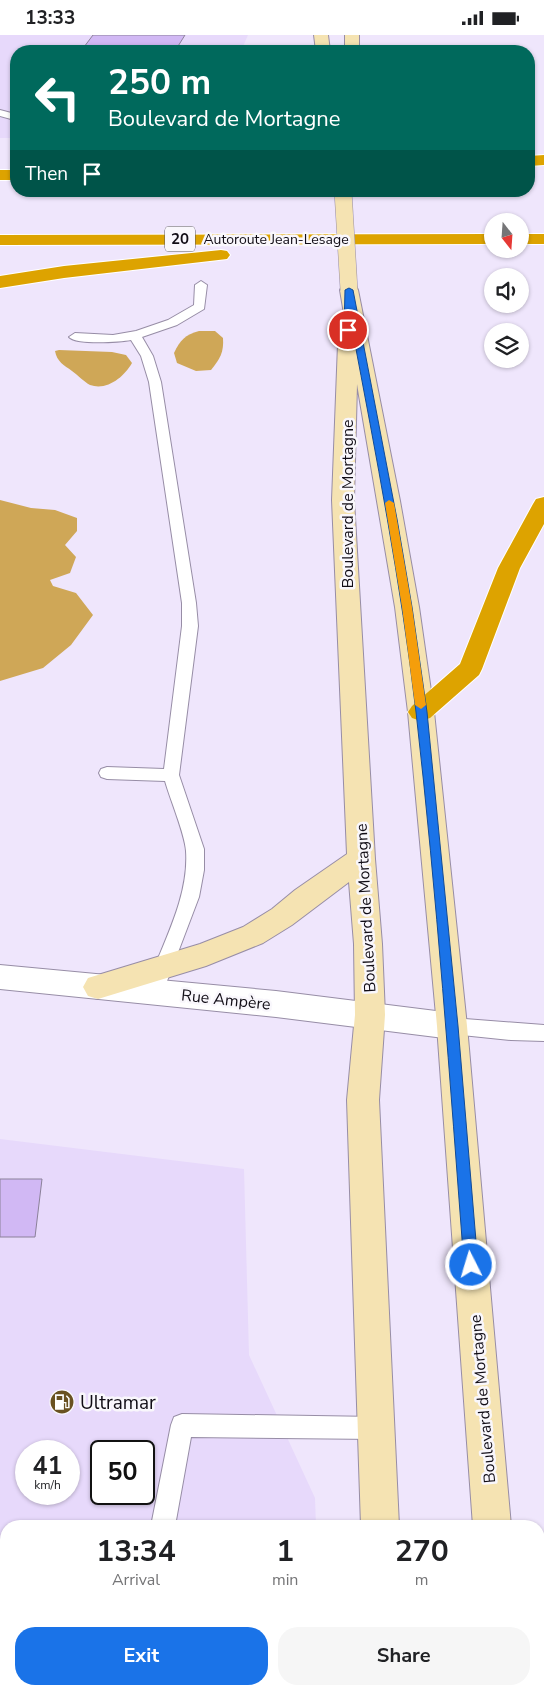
<!DOCTYPE html>
<html lang="en">
<head>
<meta charset="utf-8">
<style>
	body { margin:0; font-family:"Nunito Sans",sans-serif; background:#f6f6f6; color:#202124; height:100vh; display:flex; flex-direction:column; font-size:19px; white-space:nowrap }
	* { box-sizing:border-box; margin:0 }
	p { font-size:16px; color:#757577 }
	.icon { flex:none; width:28px; height:28px; fill:none; stroke:currentColor; stroke-width:2; stroke-linecap:round; stroke-linejoin:round }
	.map { position:relative; flex:1; overflow:hidden }
	.panel { position:absolute; left:0px; top:1485px; width:545px; height:175px; display:flex; flex-direction:column; background:#fff; border-radius:20px 20px 0 0; box-shadow:0 1px 4px #0004 }
	.panel>* { flex:none }
	.banner { position:absolute; left:10px; top:10px; width:525px; height:152px; border-radius:20px; box-shadow:0 1px 4px #0004; background:#00695c; color:#fff; overflow:hidden }
	.needle { width:32px; rotate:163deg }
	.tools { position:absolute; left:484px; top:178px; display:grid; gap:10px }
	.tools a { display:grid; place-items:center; width:45px; height:45px; border-radius:50%; background:#fff; box-shadow:0 1px 4px #0004; font-size:25px }
	.speed { position:absolute; left:15px; top:1405px; display:flex; gap:10px; font-size:25px; font-weight:700; text-align:center }
	.speed>* { display:grid; place-content:center; width:65px; height:65px; border-radius:50%; background:#fff; box-shadow:0 1px 4px #0004; line-height:1 }
	.speed small { font-size:12px; font-weight:400 }
	.speed .limit { border:2px solid #111; border-radius:8px; background:#fff; color:#111 }
	.pin { position:absolute; display:grid; place-items:center; width:42px; height:42px; color:#fff; margin:-21px; border:2px solid #fff; border-radius:50%; box-shadow:0 1px 5px #0007 }
	.me { position:absolute; width:55px; margin:-28px; rotate:355deg; stroke-linejoin:round; filter:drop-shadow(0 0 4px #0008) }
	.turn { display:flex; align-items:center; gap:18px; height:105px; padding:0 15px; font-size:22px }
	.turn .icon { width:65px; height:65px; stroke-width:2.5 }
	.turn b { display:block; font-size:35px; line-height:42px }
	.then { display:flex; align-items:center; height:48px; padding:0 15px; background:#0003; gap:10px; font-size:19px }
	.eta { display:flex; justify-content:space-evenly; align-items:center; height:85px; text-align:center }
	.eta b { font-size:30px; font-weight:700; line-height:35px }
	.action { display:flex; gap:10px; margin-top:auto; padding:10px 15px }
	.action a { flex:1; height:58px; border-radius:20px; background:#1a73e8; color:#fff; font-size:20px; font-weight:700; line-height:58px; text-align:center }
	.action a+a { background:#f6f6f6; color:#202124 }
	.status { display:flex; justify-content:space-between; align-items:center; height:35px; padding:0 25px; background:#fff; direction:ltr }
	.status svg { height:14px; fill:currentColor }
	.map>svg:first-child { display:block }
	.built { fill:#e7d9fb; fill-rule:evenodd }
	.forest { fill:#cfa757 }
	.building { fill:#d1b8f4; stroke:#8b8199 }
	.lines { fill:none; stroke-linecap:round; stroke-linejoin:round }
	.service-casing { stroke:#978da6; stroke-width:2 }
	.tertiary-casing { stroke:#978da6; stroke-width:2 }
	.secondary-casing { stroke:#978da6; stroke-width:2 }
	.motorway-casing { stroke:#fff; stroke-width:2 }
	.service { fill:#fff; fill-rule:evenodd }
	.tertiary { fill:#fff; fill-rule:evenodd }
	.secondary { fill:#f5e3b2; fill-rule:evenodd }
	.motorway { fill:#dda300; fill-rule:evenodd }
	.secondary-bridge-casing { stroke:#978da6; stroke-width:18; stroke-linecap:butt }
	.secondary-bridge { stroke:#f5e3b2; stroke-width:17 }
	.route { fill:#1a73e8; stroke:#114b97 }
	.slow { fill:#f59e0b }
	.labels { text-anchor:middle; stroke-width:5; stroke-linejoin:round; paint-order:stroke }
	.far-street-label { font-size:14px; fill:#110d16; stroke:#f9f7fc }
	.shield { fill:#f9f7fc; stroke:#57535b; stroke-width:1 }
	.shield-label { font-size:15px; font-weight:bold; fill:#110d16 }
	.street-label { font-size:16px; fill:#110d16; stroke:#f9f7fc }
	.near-poi-label { font-size:19px; fill:#110d16; stroke:#f9f7fc; text-anchor:start }
</style>
</head>
<body>
<div class="status"><b>13:33</b><svg viewBox="0 0 49 12"><path d="M0 12V9h3v3zM5 12V6h3v6zM10 12V3h3v9zM15 12V0h3v12zM26 1h20v11H26zM47 4h2v5h-2z"/></svg></div>
<div class="map">
<svg width="544" height="1660" viewBox="0 0 544 1660">
	<rect width="100%" height="100%" fill="#efe6fc"/>
	<!-- built -->
	<g class="built">
		<path d="M 0,0 L 248,0 L 241,16 L 16,16 L 16,103 L 0,103 Z"/>
		<path d="M 0,1104 L 244,1134 L 249,1320 L 315,1463 L 316,1491 L 6,1491 L 6,1654 L 318,1654 L 319,1660 L 0,1660 ZM 26,1416 L 69,1416 L 69,1459 L 26,1459 ZM 101,1416 L 144,1416 L 144,1459 L 101,1459 Z"/>
	</g>
	<!-- forest -->
	<g class="forest">
		<path d="M 199,296 L 215,296 L 223,303 C 224,317 220,324 211,335 L 196,336 L 177,328 L 174,318 C 180,305 185,300 199,296 Z"/>
		<path d="M 59,315 L 112,317 L 126,320 L 132,328 C 124,342 107,356 90,350 C 84,347 78,340 72,336 C 64,330 57,327 55,316 Z"/>
		<path d="M 0,465 L 31,473 L 55,475 L 77,483 L 77,496 L 65,510 L 76,522 L 70,538 L 50,545 L 53,551 L 76,558 L 93,580 L 71,610 L 43,633 L 0,646 Z"/>
	</g>
	<!-- building -->
	<g class="building">
		<path d="M 93,0 L 185,0 L 175,16 L 81,16 Z"/>
		<path d="M 0,1144 L 42,1144 L 35,1202 L 0,1202 Z"/>
	</g>
	<g class="lines">
		<defs>
			<g id="service">
				<path d="M 0,75 L 15,79 L 16,81 L 11,84 L 0,81 Z"/>
				<path d="M 201,246 L 207,250 L 204,274 L 177,290 L 142,302 L 153,321 L 161,347 L 196,568 L 198,591 L 179,740 L 204,814 L 204,835 L 199,862 L 169,941 L 167,946 L 160,949 L 153,946 L 151,941 C 166,902 189,859 186,816 C 185,799 170,764 165,746 L 107,744 L 101,742 L 99,738 L 101,734 L 107,732 L 164,734 L 182,591 L 182,568 L 149,347 L 141,321 L 131,305 C 120,307 76,310 69,302 L 75,298 L 113,300 L 136,296 L 168,285 L 194,270 L 195,250 Z"/>
				<path d="M 452,983 L 544,990 L 544,1006 L 511,1005 L 452,999 L 445,997 L 442,991 L 445,985 Z"/>
				<path d="M 182,1379 L 376,1382 L 384,1385 L 387,1393 L 384,1401 L 376,1404 L 191,1402 L 175,1491 L 151,1491 L 171,1390 L 174,1382 Z"/>
				<path d="M 6,1608 L 6,1641 L 0,1644 L 0,1611 Z"/>
			</g>
			<path id="tertiary" d="M 0,930 L 276,956 L 452,978 L 463,982 L 467,991 L 463,1000 L 452,1004 L 276,982 L 0,954 Z"/>
			<g id="secondary">
				<path d="M 314,0 L 328,0 L 330,16 L 316,16 Z"/>
				<rect x="345" y="0" width="14" height="16"/>
				<path d="M 349,249 L 356,251 L 358,255 L 400,466 L 419,572 L 434,677 L 467,991 L 511,1491 L 473,1491 L 437,991 L 408,677 L 395,572 L 357,349 L 354,465 L 375,824 L 382,909 L 385,980 L 379,1065 L 399,1491 L 361,1491 L 347,1065 L 355,980 L 354,909 L 349,847 L 292,890 L 263,908 L 206,931 L 98,964 L 88,961 L 83,952 L 88,943 L 200,909 L 243,892 L 272,874 L 295,855 L 347,819 L 332,465 L 338,309 L 341,305 L 348,303 L 340,255 L 342,251 Z"/>
				<rect x="367" y="1654" width="40" height="6"/>
				<rect x="487" y="1654" width="40" height="6"/>
			</g>
			<g id="motorway">
				<path d="M 544,120 L 544,130 L 529,131 L 529,121 Z"/>
				<rect x="0" y="135" width="16" height="10"/>
				<path d="M 492,199 L 492,209 L 0,210 L 0,200 Z"/>
				<rect x="520" y="199" width="24" height="10"/>
				<path d="M 221,215 L 227,216 L 230,220 L 227,224 L 64,243 L 0,253 L 0,241 L 64,231 Z"/>
				<path d="M 544,462 L 544,489 L 520,533 L 482,634 L 479,640 L 430,683 L 421,686 L 412,683 L 408,677 L 412,671 L 460,629 L 498,533 L 533,469 L 536,464 Z"/>
			</g>
		</defs>
		<!-- service casing -->
		<use href="#service" class="service-casing"/>
		<!-- tertiary casing -->
		<use href="#tertiary" class="tertiary-casing"/>
		<!-- secondary casing -->
		<use href="#secondary" class="secondary-casing"/>
		<!-- motorway casing -->
		<use href="#motorway" class="motorway-casing"/>
		<!-- service -->
		<use href="#service" class="service"/>
		<!-- tertiary -->
		<use href="#tertiary" class="tertiary"/>
		<!-- secondary -->
		<use href="#secondary" class="secondary"/>
		<!-- motorway -->
		<use href="#motorway" class="motorway"/>
		<defs>
			<path id="secondary-bridge" d="M 343,156 L 349,255"/>
		</defs>
		<!-- secondary-bridge casing -->
		<use href="#secondary-bridge" class="secondary-bridge-casing"/>
		<!-- secondary-bridge -->
		<use href="#secondary-bridge" class="secondary-bridge"/>
	</g>
	<!-- route -->
	<path class="route" d="M 349,253 L 353,255 L 397,484 L 412,572 L 427,677 L 458,991 L 478,1230 L 476,1235 L 471,1237 L 466,1235 L 464,1230 C 450,1046 437,861 416,677 C 401,548 376,420 352,293 L 351,297 L 344,295 L 345,255 Z"/>
	<!-- slow -->
	<path class="slow" d="M 389,465 L 394,468 L 412,572 L 426,670 L 421,674 L 415,670 L 402,572 L 385,468 Z"/>
	<!-- icons -->
	<defs>
		<symbol id="fuel-disc" viewBox="-11 -11 22 22"><circle r="9.5" fill="#695121" stroke="#f9f7fc"/><path d="M-5.5-6h7V0h2V4h1.3V-2.5L3-4.5l.8-.8L6-3V5H2.5V1h-1V6h-7ZM-4.2-4.7v3.2H.2V-4.7Z" fill="#fff"/></symbol>
	</defs>
	<g fill-rule="evenodd">
		<use href="#fuel-disc" x="48" y="1353" width="28" height="28"/>
	</g>
	<g class="labels">
		<!-- far-street labels -->
		<g class="far-street-label">
			<text x="276" y="209">Autoroute Jean-Lesage</text>
		</g>
		<!-- shield labels -->
		<rect class="shield" x="165" y="191.5" width="30" height="25" rx="4"/>
		<g class="shield-label">
			<text x="180" y="209">20</text>
		</g>
		<!-- street labels -->
		<g class="street-label">
			<text transform="translate(347 469) rotate(-90)" y="6">Boulevard de Mortagne</text>
			<text transform="translate(365 873) rotate(-93)" y="6">Boulevard de Mortagne</text>
			<text transform="translate(226 964) rotate(6)" y="6">Rue Ampère</text>
			<text transform="translate(482 1364) rotate(-95)" y="6">Boulevard de Mortagne</text>
		</g>
		<!-- near-poi labels -->
		<g class="near-poi-label">
			<text x="80" y="1374">Ultramar</text>
		</g>
	</g>
</svg>
<div class="tools">
<a><svg class="needle" viewBox="-14 -14 28 28"><path d="M0-13l5 13h-10z" fill="#e53935"/><path d="M0 13l5-13h-10z" fill="#757577"/></svg></a>
<a><svg class="icon" aria-label="sound" viewBox="0 0 24 24"><path d="M4 9h4l5-4v14l-5-4H4zM17 9q2 3 0 6"/></svg></a>
<a><svg class="icon" aria-label="layers" viewBox="0 0 24 24"><path d="M12 4l9 5-9 5-9-5zM3 14l9 5 9-5"/></svg></a>
</div>
<div class="speed"><div>41<small>km/h</small></div><div class="limit">50</div></div>
<div class="pin" style="left:348px;top:295px;background:#d93025"><svg class="icon" aria-label="arrive" viewBox="0 0 24 24"><path d="M6 21V4h12l-3 4 3 4H6"/></svg></div>
<svg class="me" style="left:471px;top:1230px" viewBox="-20 -20 40 40"><circle r="17" fill="#1a73e8" stroke="#fff" stroke-width="3"/><path d="M0-11L8 9 0 5-8 9z" fill="#fff"/></svg>
<div class="banner">
<div class="turn"><svg class="icon" aria-label="left" viewBox="0 0 24 24"><path d="M17 20v-9H6M10 6l-5 5 5 5"/></svg><div><b>250 m</b>Boulevard de Mortagne</div></div>
<div class="then">Then<svg class="icon" aria-label="arrive" viewBox="0 0 24 24"><path d="M6 21V4h12l-3 4 3 4H6"/></svg></div>
</div>
<section class="panel">
<div class="eta">
<div><b>13:34</b><p>Arrival</p></div>
<div><b>1</b><p>min</p></div>
<div><b>270</b><p>m</p></div>
</div>
<div class="action"><a>Exit</a><a>Share</a></div>
</section>
</div>
</body>
</html>
